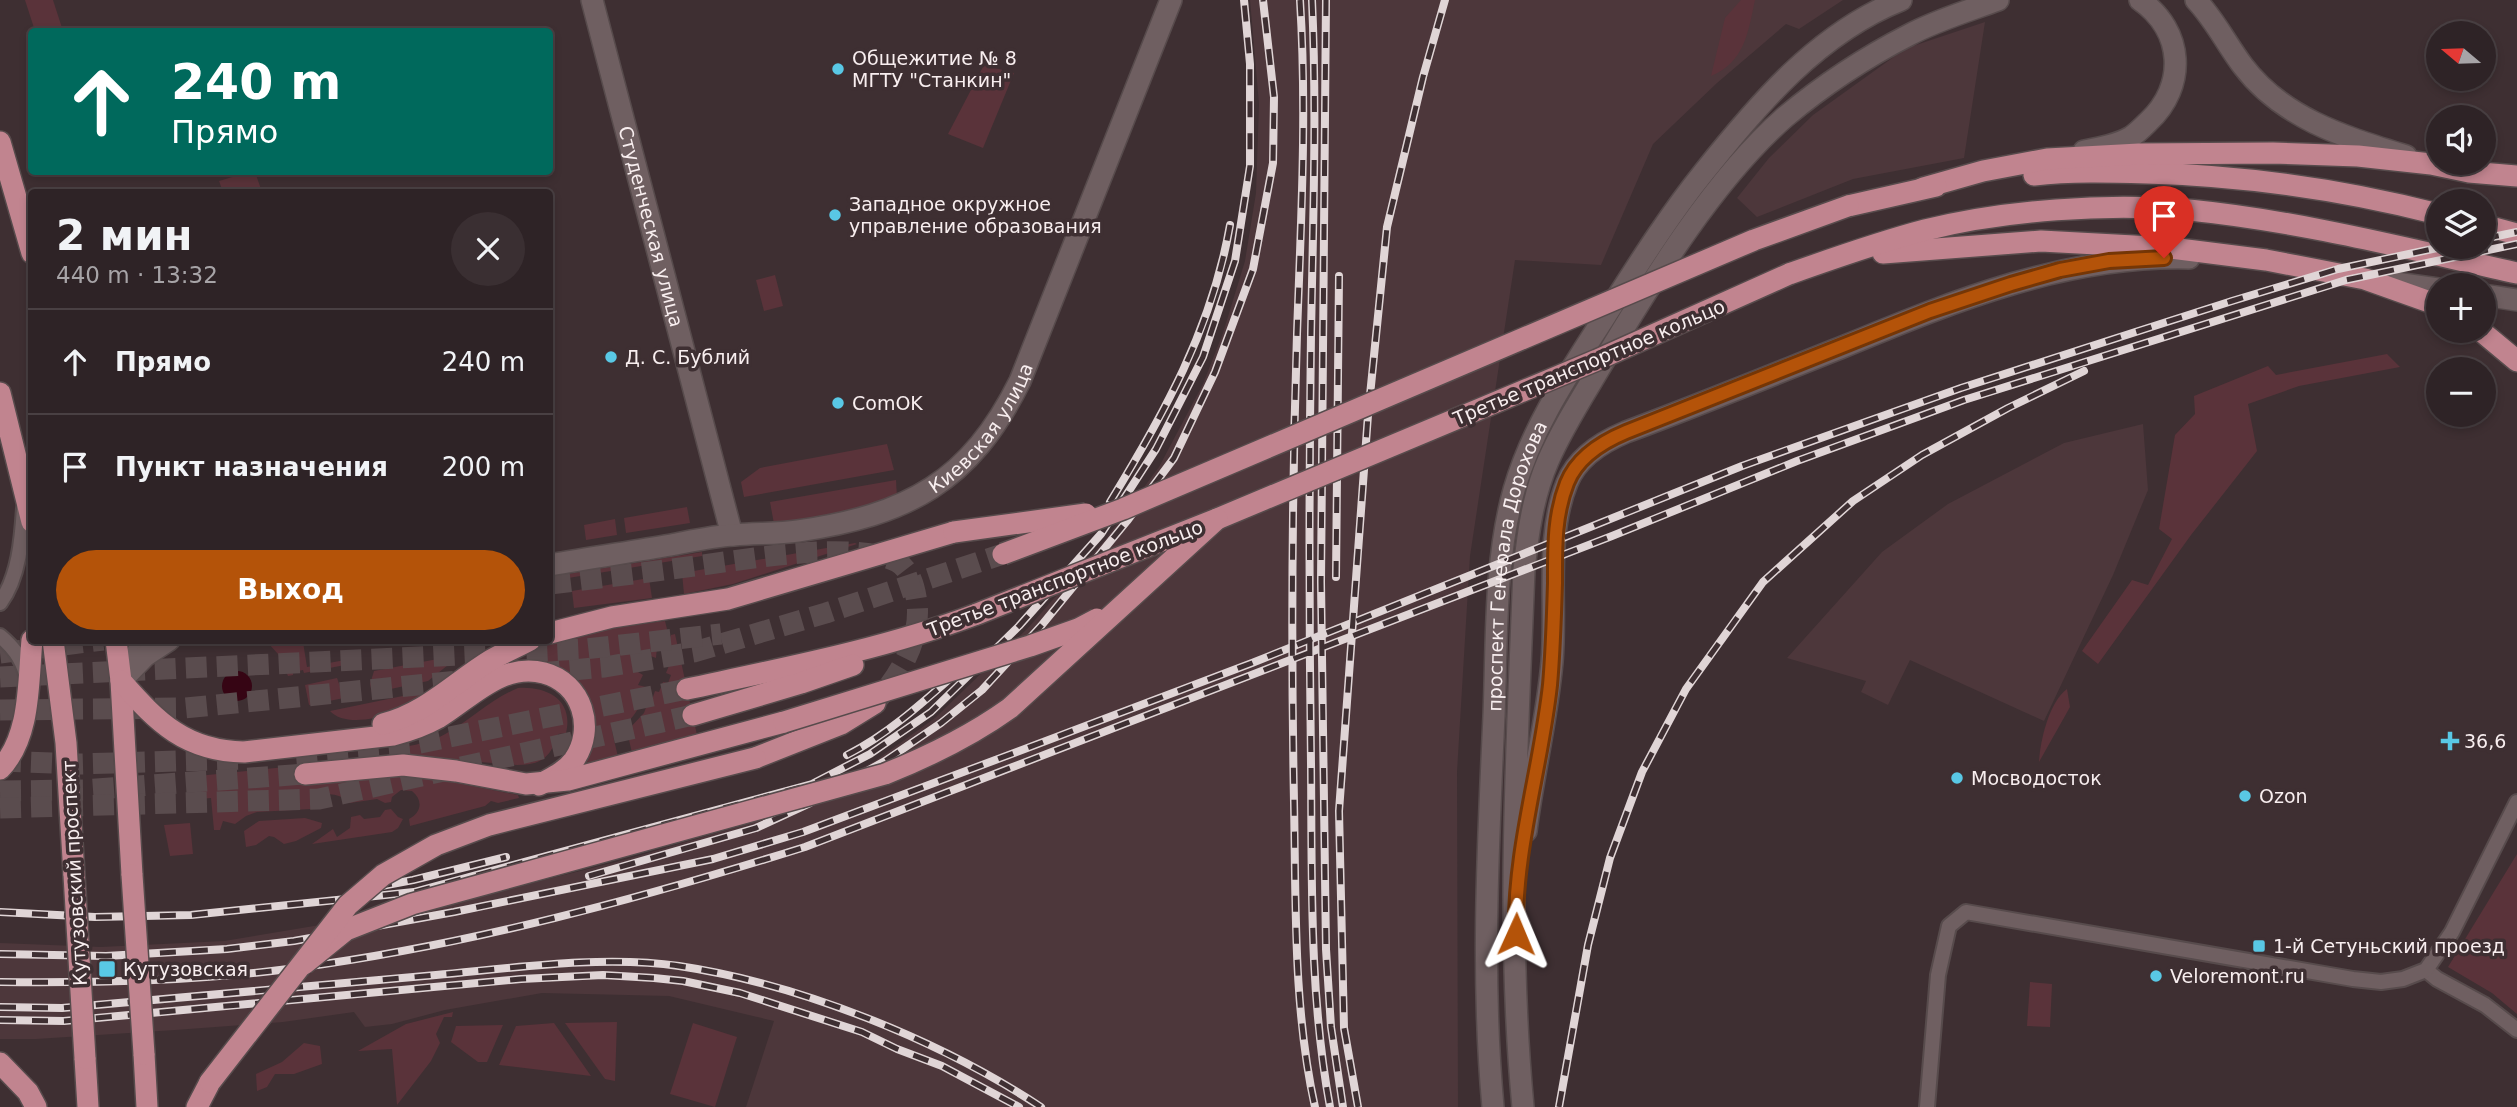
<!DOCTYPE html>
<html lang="ru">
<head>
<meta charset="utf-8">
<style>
	body { margin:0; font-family:"DejaVu Sans",sans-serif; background:#3a2f32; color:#f1f3f6; height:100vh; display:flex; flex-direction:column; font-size:26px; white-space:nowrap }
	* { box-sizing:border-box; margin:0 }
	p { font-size:23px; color:#a7a4a7 }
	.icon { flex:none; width:38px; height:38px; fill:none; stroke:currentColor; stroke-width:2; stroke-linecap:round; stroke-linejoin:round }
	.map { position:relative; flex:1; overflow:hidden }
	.drawer { position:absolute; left:28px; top:189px; width:525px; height:455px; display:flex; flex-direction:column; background:#2e2326; border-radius:7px; box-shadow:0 4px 10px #0003,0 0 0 2px #494043 }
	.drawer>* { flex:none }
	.hud { position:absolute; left:28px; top:28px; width:525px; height:147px; border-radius:7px; box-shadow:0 4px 10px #0003,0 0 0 2px #494043; background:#00695c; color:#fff; overflow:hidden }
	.needle { width:46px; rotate:289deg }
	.controls { position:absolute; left:2426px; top:21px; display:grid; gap:14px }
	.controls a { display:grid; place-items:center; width:70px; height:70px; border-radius:50%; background:#2e2326; box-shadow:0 4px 10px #0003,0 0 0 2px #494043; font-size:35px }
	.pin { position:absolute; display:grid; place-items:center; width:60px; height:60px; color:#fff; margin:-72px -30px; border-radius:50% 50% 50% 0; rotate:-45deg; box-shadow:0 0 7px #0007 }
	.pin .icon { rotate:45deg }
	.me { position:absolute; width:77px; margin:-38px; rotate:1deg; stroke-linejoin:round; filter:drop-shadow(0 0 5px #0008) }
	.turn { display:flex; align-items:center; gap:24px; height:147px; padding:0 28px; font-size:32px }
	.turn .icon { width:91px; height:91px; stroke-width:2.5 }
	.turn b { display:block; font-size:49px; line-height:60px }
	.round { display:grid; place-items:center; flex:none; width:74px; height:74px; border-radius:37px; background:#3a2f32 }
	.overview { display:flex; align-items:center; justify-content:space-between; height:119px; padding:0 28px }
	h1 { font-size:42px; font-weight:700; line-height:52px }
	.cta { display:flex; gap:14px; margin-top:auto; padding:14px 28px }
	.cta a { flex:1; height:80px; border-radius:42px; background:#b45309; color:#fff; font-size:28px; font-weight:700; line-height:80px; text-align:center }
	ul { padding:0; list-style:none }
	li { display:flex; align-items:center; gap:21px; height:105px; padding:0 28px; border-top:2px solid #494043 }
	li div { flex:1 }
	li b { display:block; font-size:26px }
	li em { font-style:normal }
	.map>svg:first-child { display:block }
	.built { fill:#4d373b }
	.green { fill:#5a333a }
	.water { fill:#360514 }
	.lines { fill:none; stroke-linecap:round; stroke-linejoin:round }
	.primary-tunnel { stroke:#5a4c4e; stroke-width:21; stroke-dasharray:21 10; stroke-linecap:butt }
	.street-casing { stroke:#574b4c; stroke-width:18 }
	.secondary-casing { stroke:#574b4c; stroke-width:24 }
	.primary-casing { stroke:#574b4c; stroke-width:24 }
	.street { stroke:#6f5f61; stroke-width:14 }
	.secondary { stroke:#6f5f61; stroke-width:21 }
	.primary { stroke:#c1848f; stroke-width:21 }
	.rail-casing { stroke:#e0d5d6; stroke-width:8 }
	.rail { stroke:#3e2f32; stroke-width:5; stroke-dasharray:16; stroke-linecap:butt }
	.primary-bridge-casing { stroke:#574b4c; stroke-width:24; stroke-linecap:butt }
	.primary-bridge { stroke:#c1848f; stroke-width:21 }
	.route-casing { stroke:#753606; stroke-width:18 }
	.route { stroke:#b45309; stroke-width:12 }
	.poi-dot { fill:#59c8e5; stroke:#3e2f32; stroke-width:2.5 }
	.labels { text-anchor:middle; stroke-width:7; stroke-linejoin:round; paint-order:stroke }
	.poi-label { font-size:19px; fill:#f8eeef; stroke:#3e2f32; text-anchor:start }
	.street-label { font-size:19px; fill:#f8eeef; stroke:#3e2f32 }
</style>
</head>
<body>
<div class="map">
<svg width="2517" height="1107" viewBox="0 0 2517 1107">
	<rect width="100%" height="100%" fill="#3e2f32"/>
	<!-- built -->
	<g class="built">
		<path d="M 1250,0 L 1843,0 L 1799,29 L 1786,24 L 1717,83 L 1653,144 L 1601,265 L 1515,260 L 1470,556 L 1457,772 L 1458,1107 L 746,1107 L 774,1021 L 669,996 L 542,993 L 445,1010 L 392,1024 L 365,1027 L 354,1012 L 283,1022 L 175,1030 L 36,1039 L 0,1039 L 0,943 L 101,947 L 224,941 L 452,903 L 624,860 L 751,823 L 804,799 L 875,761 L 935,718 L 1028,628 L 1105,540 L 1159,467 L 1203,384 L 1223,333 L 1245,261 L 1256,193 L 1259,104 Z"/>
		<path d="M 1985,22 L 1964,158 L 1853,179 L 1757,217 L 1737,198 L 1769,158 L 1813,115 L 1895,56 L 1913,46 Z"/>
		<path d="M 2143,424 L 2148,490 L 2113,575 L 2044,721 L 1910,660 L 1888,705 L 1861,692 L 1866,681 L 1787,658 L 1882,552 L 1948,504 L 2064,443 Z"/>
	</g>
	<!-- green -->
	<g class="green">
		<path d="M 25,0 L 53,0 L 63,31 L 35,31 Z"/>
		<path d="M 1741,0 L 1755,0 C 1748,32 1745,62 1711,76 L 1725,18 Z"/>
		<path d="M 984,65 L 1014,73 L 983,148 L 948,134 Z"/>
		<path d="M 249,172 L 255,172 L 262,192 L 223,192 L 219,181 Z"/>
		<path d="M 775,275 L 783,306 L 764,311 L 756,280 Z"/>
		<path d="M 2387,354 L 2400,367 L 2299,386 L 2248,404 L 2257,451 L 2191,535 L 2098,664 L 2082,651 L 2132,580 L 2148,585 L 2172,539 L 2159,529 L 2175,435 L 2195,414 L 2194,396 L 2268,366 L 2276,375 Z"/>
		<path d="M 887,444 L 894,470 L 744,497 L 741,482 L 760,468 Z"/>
		<path d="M 896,480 L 897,498 C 857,512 815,520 774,524 L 770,502 Z"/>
		<path d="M 687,507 L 690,523 L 626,533 L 624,518 Z"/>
		<path d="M 615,519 L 617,535 L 586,540 L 584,525 Z"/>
		<path d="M 855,543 L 857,544 L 733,584 L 684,594 L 682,573 Z"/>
		<path d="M 702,552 L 702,556 L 550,581 L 550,577 Z"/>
		<path d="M 649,578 L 652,598 L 574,608 L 572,591 Z"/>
		<path d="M 665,621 L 667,629 L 660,648 L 657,647 L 656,658 L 648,655 L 646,666 L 641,664 L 638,672 L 643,675 L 638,685 L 646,687 L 640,696 L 643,698 C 638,712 627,727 612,731 L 618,757 L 582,767 C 612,723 586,668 535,659 L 534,649 C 575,630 621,627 665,621 Z"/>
		<path d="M 675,634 L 697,735 L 632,753 L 627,731 L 644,713 L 649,699 L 652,700 L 655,691 L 659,692 L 663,682 L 668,683 L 671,675 L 666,673 L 670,663 L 665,661 L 669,651 L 666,650 L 671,635 Z"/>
		<path d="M 284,642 L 285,644 L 303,642 L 307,667 L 345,660 L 345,665 L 304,673 L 303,670 L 293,672 L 293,675 L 288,676 L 278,654 L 269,644 Z"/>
		<path d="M 443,658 L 448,665 L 428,681 L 372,693 L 370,684 L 374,671 Z"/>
		<path d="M 337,678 L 344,698 L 309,705 L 305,685 Z"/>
		<path d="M 518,688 C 547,686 574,700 566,733 L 558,734 C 551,757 542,765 517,765 L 405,756 L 405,747 C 419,744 434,741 447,733 C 472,719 491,699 518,688 Z"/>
		<path d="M 2067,689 L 2070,707 L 2039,762 C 2040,741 2049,702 2067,689 Z"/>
		<path d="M 422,692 L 423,695 C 406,712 349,732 330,711 Z"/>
		<path d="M 304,765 L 426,777 L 518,795 L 519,798 L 498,803 L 491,801 L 485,806 L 410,826 L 409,819 C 422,812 423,800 412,791 L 401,790 L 392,797 L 391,802 L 385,803 L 377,799 L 350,803 C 337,792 325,792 311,800 L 311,809 L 257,812 L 246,816 L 235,824 L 223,821 L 220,830 L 214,830 L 211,798 L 200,799 L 198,776 Z"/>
		<path d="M 391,809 L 398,817 L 403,819 L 398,828 L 392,832 L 312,844 L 333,829 L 337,837 L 350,828 L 351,817 L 360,815 L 364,819 L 380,817 L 385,810 Z"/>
		<path d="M 305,818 L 322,823 L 321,828 L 296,841 L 284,844 L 274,837 L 269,836 L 256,845 L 246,847 L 244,831 L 259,821 Z"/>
		<path d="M 190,823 L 193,854 L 170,856 L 164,825 Z"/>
		<path d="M 2517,854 L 2517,1014 L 2492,993 L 2448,967 Z"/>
		<path d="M 2030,982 L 2052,984 L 2050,1027 L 2027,1026 Z"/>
		<path d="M 453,1012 L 452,1017 L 444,1017 L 436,1034 L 440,1043 L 431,1061 L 397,1105 L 392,1049 L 358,1051 L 406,1024 Z"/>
		<path d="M 617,1022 L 615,1081 L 605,1079 L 565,1023 Z"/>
		<path d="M 554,1023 L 591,1076 L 499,1065 L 516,1026 Z"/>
		<path d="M 693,1023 L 737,1037 L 715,1107 L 670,1094 Z"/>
		<path d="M 503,1025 L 487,1062 L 478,1062 L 451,1042 L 456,1026 Z"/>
		<path d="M 304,1043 L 320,1046 L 322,1064 L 294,1074 L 275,1074 L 267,1087 L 257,1091 L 256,1074 L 282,1062 Z"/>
	</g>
	<!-- water -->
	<circle class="water" cx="237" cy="686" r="15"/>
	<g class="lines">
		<!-- primary-tunnel -->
		<g class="primary-tunnel">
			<path d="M 550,584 C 600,578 651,572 702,565 C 750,559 854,540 897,562 C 911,570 915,588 917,603 C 921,638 901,673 879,698"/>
			<path d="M 0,653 L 103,640"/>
			<path d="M 539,673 L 605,667 L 694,652 L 826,613 L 1003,554"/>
			<path d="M 0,677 L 585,649 L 721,634"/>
			<path d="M 0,710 L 185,708 L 468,680"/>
			<path d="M 296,756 L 410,745 L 687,689"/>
			<path d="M 0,761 L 79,764 L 246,759"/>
			<path d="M 0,791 L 83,790 L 305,774"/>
			<path d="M 0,808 L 319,799 L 693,715"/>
		</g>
		<defs>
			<g id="street">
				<path d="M 0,603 C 19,577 22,539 24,508"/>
				<path d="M 0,636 C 13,647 21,657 26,674"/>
				<path d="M 126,670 L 139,640"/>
				<path d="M 2426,970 L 2437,979 L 2485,1005 L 2517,1030"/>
				<path d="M 1927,1107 L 1938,975 L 1949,926 L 1966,912 L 2353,979 L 2381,982 L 2403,979 L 2426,970 L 2452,932 L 2517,802"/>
			</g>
			<g id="secondary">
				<path id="s1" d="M 592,0 L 732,535"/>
				<path d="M 2196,0 C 2215,20 2227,45 2243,66 C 2283,119 2345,137 2406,156"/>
				<path d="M 2084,151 C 2100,148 2117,145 2131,137 C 2137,133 2143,127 2148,122 C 2187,86 2184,31 2140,0"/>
				<path d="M 2388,282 L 2438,289"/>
				<path d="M 2483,295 L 2517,300"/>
				<path id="s2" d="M 550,565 C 590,558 630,552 671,545 C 692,541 713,536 734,535 C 755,533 777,534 798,531 C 908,515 970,482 1020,381 L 1171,0"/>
				<path d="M 121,681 L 145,656 L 169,640"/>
				<path d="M 1526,831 C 1533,775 1547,719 1552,662 C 1557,605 1545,537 1567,483 C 1577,458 1602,442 1626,432 C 1699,405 1772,375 1845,346 C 1956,300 2067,255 2189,258"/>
				<path id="s3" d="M 1493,1107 C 1481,977 1488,846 1494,716 C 1497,642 1494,562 1514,490 C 1532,427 1569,373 1604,318 C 1636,268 1667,218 1704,172 C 1759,103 1818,33 1901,0"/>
				<path d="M 1523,1107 C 1506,928 1517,748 1524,570 C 1528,532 1533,496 1548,461 C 1563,426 1585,393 1605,359 C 1653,279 1715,178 1785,117 C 1822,86 1866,57 1909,35 C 1937,20 1968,11 1998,0"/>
			</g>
			<g id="primary">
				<path d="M 0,142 L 32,253"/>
				<path d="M 2034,175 C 2071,171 2109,172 2147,173 C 2247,176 2341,189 2438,214"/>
				<path d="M 1923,188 L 1983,171 L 2047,159 L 2139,154 L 2273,153 L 2358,156 L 2431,164 L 2469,172 L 2517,176"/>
				<path d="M 1848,206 L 1936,186"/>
				<path d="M 2483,225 L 2517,234"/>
				<path d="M 1883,253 L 2041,241 L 2171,248 L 2266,260 L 2365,279 L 2438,305"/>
				<path d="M 1789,274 C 1834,258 1879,242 1925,230 C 2005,210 2107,203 2189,210 C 2300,221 2409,249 2517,273"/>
				<path d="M 2481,331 L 2517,361"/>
				<path d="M 0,393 L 32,522"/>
				<path d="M 550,633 L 612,617 L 728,599 L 954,532"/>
				<path d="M 53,640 L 66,743 L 74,875"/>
				<path d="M 116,640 L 121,681 L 132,875"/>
				<path d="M 121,681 C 158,723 186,751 244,752 L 393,735 C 409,731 424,726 438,718 C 471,698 502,662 544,673 C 582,683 596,728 574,760 C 565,772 551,778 539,785"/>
				<path d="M 687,689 C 785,668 884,649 977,614"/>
				<path d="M 693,715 L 801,683 L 853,665"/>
				<path d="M 383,724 C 425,714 455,682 491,660 C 503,653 517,647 530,640"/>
				<path d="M 755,758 L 841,724 L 875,703"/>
				<path d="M 0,769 C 31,737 28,682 32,640"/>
				<path d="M 305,774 L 403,765 L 456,771 L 526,784 L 568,780 L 784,722"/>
				<path d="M 144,1054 L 147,1107"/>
				<path d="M 85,1058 L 88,1107"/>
				<path d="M 0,1063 L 28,1092 L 36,1107"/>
				<path d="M 197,1107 L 210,1082"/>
			</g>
		</defs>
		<!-- street casing -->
		<use href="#street" class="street-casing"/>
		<!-- secondary casing -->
		<use href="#secondary" class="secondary-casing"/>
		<!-- primary casing -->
		<use href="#primary" class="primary-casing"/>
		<!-- street -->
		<use href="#street" class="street"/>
		<!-- secondary -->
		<use href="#secondary" class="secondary"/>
		<!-- primary -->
		<use href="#primary" class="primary"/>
		<defs>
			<g id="rail">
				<path d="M 1300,0 C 1307,113 1301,221 1297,334 C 1292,490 1291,646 1294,802 C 1296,903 1293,1008 1315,1107"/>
				<path d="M 1312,0 C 1317,111 1313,223 1311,334 C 1309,477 1309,620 1311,763 C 1312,877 1309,994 1330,1107"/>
				<path d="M 1326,0 L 1321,582 L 1326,949 L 1331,1027 L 1343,1107"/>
				<path d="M 2483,239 L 2517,232"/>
				<path d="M 1110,502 C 1164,414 1212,328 1230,225"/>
				<path d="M 1336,577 L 1339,276"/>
				<path d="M 847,755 C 893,732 933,693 972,659"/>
				<path d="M 589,876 L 756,828 L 810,803 L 885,761 L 941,723 L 982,690 L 1041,626 L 1127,521 L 1174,458 L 1215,372 L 1253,269 L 1273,163 L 1274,97 L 1263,0"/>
				<path d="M 376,887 L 413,880 L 506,857"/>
				<path d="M 0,912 L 95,917 L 191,915 L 414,892 L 812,784 L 870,754 L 931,712 L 1019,626 L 1101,534 L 1156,449 L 1203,357 L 1235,261 L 1250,166 L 1250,64 L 1244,0"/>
				<path d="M 0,954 L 106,956 L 227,949 L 294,941 L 454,912 L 713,859 L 803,832 L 1014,753 L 1252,663 L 1742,466 L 1961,388 L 2232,301 L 2338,269 L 2442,247"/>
				<path d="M 0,982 C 99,983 198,981 296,968 C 469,945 639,899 805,847 L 1612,536 L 1797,461 L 1964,400 L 2346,280 L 2517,244"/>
				<path d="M 0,1007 L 62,1008 C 186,997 311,986 436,975 C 513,968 602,955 679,966 C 800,984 939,1040 1041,1107"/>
				<path d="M 0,1020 L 64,1021 L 521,979 L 603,975 L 654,978 L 683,981 L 740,993 L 862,1032 L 897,1049 L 942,1066 L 1019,1107"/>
				<path d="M 1358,1107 L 1344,1028 L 1339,811 L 1368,415 L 1387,227 L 1423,77 L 1445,0"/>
				<path d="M 1559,1107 L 1588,945 L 1610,858 L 1642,772 L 1686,689 L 1763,582 L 1853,501 L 1922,455 L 2008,408 L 2084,371"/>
			</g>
		</defs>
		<!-- rail casing -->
		<use href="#rail" class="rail-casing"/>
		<!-- rail -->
		<use href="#rail" class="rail"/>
		<defs>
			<g id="primary-bridge">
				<path d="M 954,532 L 1086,514"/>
				<path d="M 1003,554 L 1123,509 L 1754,240 L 1848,206"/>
				<path d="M 977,614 L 1217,519 L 1597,360 L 1789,274"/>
				<path d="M 784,722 L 1030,646 L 1078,629 L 1097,619"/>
				<path d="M 74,875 L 85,1058"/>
				<path d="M 132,875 L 144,1054"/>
				<path d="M 304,964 L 346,930 L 412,904 L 885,774 C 930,756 971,736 1010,708 L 1217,519"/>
				<path d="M 210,1082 L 348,905 L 383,875 L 436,845 L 489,825 L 755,758"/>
			</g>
		</defs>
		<!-- primary-bridge casing -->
		<use href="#primary-bridge" class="primary-bridge-casing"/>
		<!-- primary-bridge -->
		<use href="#primary-bridge" class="primary-bridge"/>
	</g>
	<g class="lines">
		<defs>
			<path id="route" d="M 1516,934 C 1514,850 1541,768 1550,685 C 1553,651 1554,617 1555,583 C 1555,549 1554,516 1567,483 C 1577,458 1602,442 1626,432 L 1930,311 L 2011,284 L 2060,270 L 2109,261 L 2164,258"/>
		</defs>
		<!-- route casing -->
		<use href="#route" class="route-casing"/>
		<!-- route -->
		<use href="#route" class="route"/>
	</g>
	<!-- markers -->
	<g class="poi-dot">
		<circle cx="838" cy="69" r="7"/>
		<circle cx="835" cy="215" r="7"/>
		<circle cx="611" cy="357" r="7"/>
		<circle cx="838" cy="403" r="7"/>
		<path d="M2446.5 730.5h7v7h7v7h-7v7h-7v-7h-7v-7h7z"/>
		<circle cx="1957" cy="778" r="7"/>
		<circle cx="2245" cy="796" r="7"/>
		<rect x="2252" y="939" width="14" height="14" rx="3.5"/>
		<rect x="98" y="960" width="18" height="18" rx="3.5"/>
		<circle cx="2156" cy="976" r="7"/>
	</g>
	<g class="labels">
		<!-- poi labels -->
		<g class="poi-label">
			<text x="852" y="65">Общежитие № 8<tspan x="852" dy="22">МГТУ "Станкин"</tspan></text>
			<text x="849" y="211">Западное окружное<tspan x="849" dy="22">управление образования</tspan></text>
			<text x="625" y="364">Д. С. Бублий</text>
			<text x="852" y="410">ComOK</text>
			<text x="2464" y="748">36,6</text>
			<text x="1971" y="785">Мосводосток</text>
			<text x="2259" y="803">Ozon</text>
			<text x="2273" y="953">1-й Сетуньский проезд</text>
			<text x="123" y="976">Кутузовская</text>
			<text x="2170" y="983">Veloremont.ru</text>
		</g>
		<!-- street labels -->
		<g class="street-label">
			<text dy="7" stroke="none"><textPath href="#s1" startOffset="234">Студенческая улица</textPath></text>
			<text transform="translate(1589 362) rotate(-23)" y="7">Третье транспортное кольцо</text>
			<text dy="7" stroke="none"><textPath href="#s2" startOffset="471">Киевская улица</textPath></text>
			<text dy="7" stroke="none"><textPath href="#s3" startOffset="544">проспект Генерала Дорохова</textPath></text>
			<text transform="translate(1065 578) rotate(-21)" y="7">Третье транспортное кольцо</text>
			<text transform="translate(74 873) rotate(-93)" y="7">Кутузовский проспект</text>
		</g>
	</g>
</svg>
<div class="controls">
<a><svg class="needle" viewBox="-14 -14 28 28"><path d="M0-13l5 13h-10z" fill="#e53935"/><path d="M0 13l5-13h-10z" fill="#a7a4a7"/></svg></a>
<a><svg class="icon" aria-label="sound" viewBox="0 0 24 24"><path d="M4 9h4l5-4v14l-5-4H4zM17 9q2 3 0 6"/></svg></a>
<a><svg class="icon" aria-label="layers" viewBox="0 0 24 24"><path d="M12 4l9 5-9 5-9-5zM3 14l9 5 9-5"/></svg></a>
<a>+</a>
<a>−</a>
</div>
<div class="pin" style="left:2164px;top:258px;background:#d93025"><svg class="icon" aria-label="arrive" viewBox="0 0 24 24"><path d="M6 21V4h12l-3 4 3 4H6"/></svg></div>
<svg class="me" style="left:1516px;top:934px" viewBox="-20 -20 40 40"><path d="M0-17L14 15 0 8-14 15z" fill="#b45309" stroke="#fff" stroke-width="4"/></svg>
<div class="hud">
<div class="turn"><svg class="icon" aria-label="ahead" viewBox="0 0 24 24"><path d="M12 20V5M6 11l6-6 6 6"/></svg><div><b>240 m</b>Прямо</div></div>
</div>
<section class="drawer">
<div class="overview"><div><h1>2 мин</h1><p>440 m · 13:32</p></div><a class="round"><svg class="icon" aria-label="close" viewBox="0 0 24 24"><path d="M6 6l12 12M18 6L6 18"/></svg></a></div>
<ul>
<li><svg class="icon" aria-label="ahead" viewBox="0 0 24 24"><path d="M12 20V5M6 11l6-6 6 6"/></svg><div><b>Прямо</b></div><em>240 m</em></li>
<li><svg class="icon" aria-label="arrive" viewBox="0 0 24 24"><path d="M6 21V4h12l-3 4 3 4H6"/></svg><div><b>Пункт назначения</b></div><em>200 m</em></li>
</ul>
<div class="cta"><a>Выход</a></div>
</section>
</div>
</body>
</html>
